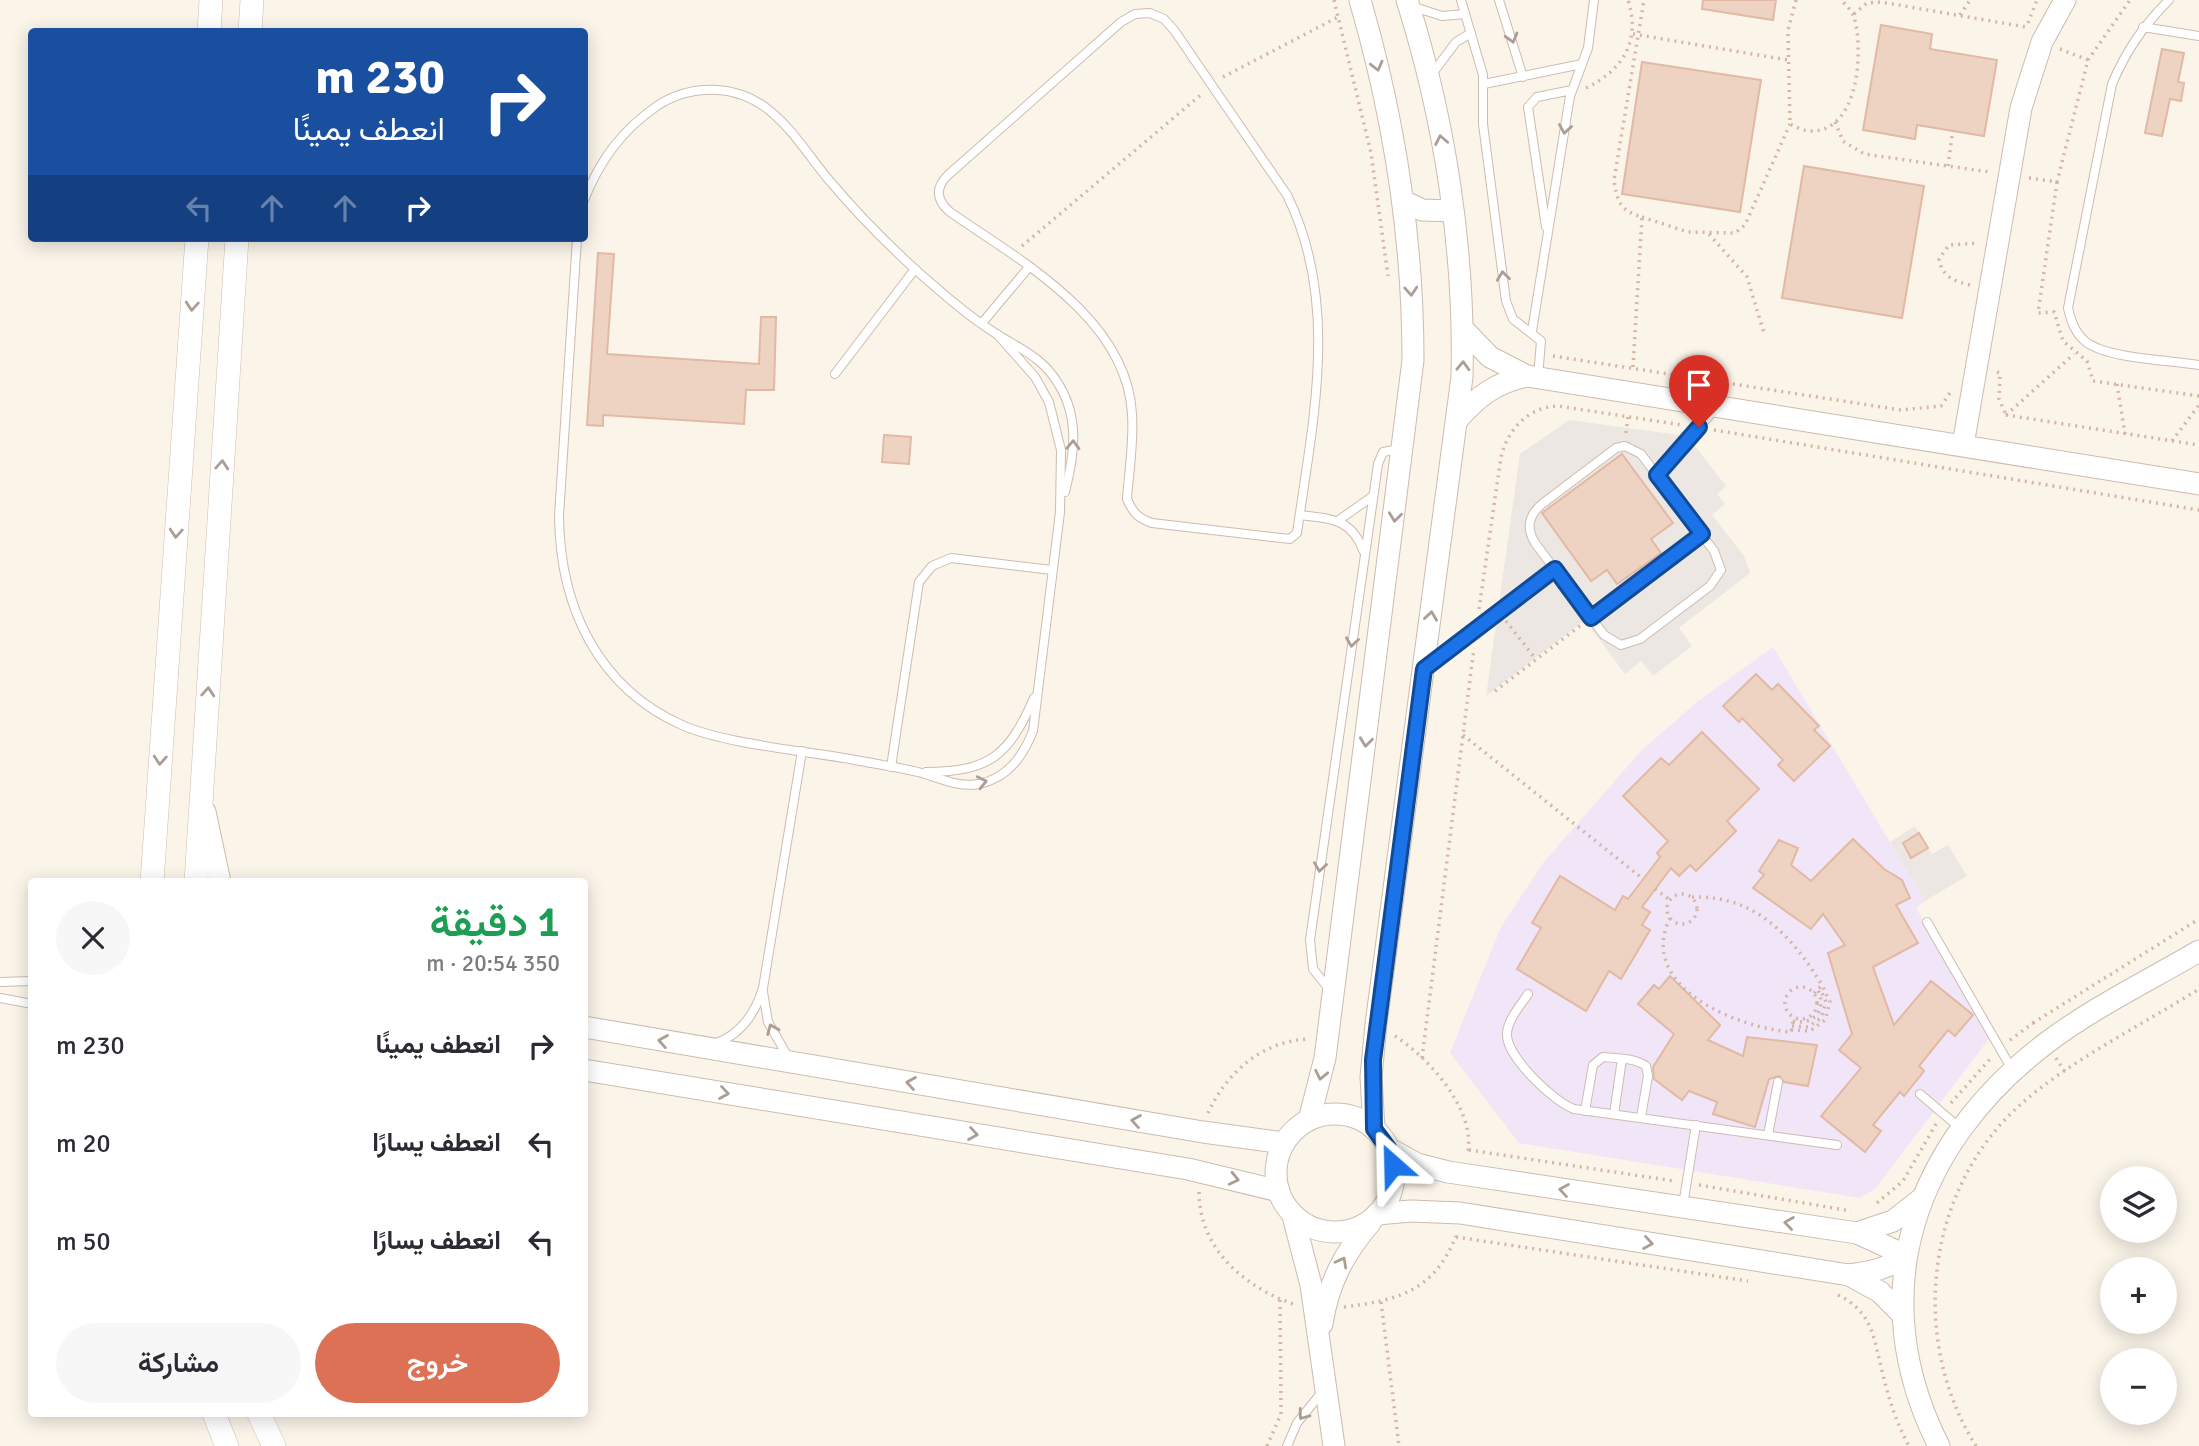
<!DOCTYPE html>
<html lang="ar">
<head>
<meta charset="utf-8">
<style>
	body { margin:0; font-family:Signika,Vazirmatn,sans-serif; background:#f7f7f7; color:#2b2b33; direction:rtl; height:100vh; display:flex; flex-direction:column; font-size:26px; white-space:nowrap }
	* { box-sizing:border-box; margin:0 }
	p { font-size:23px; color:#7c7c81 }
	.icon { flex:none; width:38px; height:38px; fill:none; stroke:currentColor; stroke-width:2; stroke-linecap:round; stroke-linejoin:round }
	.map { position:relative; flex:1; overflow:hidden; direction:ltr }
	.drawer { position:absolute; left:28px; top:878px; width:560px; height:539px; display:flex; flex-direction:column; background:#fff; border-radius:7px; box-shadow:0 4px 18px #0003; direction:rtl }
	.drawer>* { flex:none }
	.guide { position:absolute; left:28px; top:28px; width:560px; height:214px; border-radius:7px; box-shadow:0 4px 18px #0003; direction:rtl; background:#1a4fa0; color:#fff; overflow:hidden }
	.controls { position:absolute; left:2100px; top:1166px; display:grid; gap:14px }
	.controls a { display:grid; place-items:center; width:77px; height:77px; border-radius:50%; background:#fff; box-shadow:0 4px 18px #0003; font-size:35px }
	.pin { position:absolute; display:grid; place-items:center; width:60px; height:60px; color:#fff; margin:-72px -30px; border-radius:50% 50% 50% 0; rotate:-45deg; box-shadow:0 0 7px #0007 }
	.pin .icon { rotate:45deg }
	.me { position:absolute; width:77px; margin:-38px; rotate:335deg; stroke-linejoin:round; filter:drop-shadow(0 0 5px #0008) }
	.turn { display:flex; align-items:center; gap:24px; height:147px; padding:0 28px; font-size:32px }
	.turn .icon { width:91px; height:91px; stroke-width:2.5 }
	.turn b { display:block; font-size:49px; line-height:60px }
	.lanes { display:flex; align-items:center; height:66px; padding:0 28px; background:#0003; justify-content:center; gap:35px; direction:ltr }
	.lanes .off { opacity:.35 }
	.round { display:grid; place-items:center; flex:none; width:74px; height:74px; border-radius:37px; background:#f7f7f7 }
	.head { display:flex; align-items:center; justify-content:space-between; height:119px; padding:0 28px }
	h1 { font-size:42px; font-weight:600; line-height:52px; color:#1e9e55 }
	.cta { display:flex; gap:14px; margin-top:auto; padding:14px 28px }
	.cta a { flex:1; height:80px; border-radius:42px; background:#dd7156; color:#fff; font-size:28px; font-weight:600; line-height:80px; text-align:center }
	.cta a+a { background:#f7f7f7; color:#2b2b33 }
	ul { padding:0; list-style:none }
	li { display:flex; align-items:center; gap:21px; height:98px; padding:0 28px }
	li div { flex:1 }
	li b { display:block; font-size:26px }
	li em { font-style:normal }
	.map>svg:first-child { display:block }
	.industrial { fill:#ece7e2 }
	.education { fill:#f1e5f8 }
	.building { fill:#efd3c2; stroke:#e1b9a4; stroke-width:2 }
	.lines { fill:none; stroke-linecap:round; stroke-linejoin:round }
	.service-casing { stroke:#cdbcaf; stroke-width:10 }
	.tertiary-casing { stroke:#cdbcaf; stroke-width:23 }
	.secondary-casing { stroke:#d1beb0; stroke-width:24 }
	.path { stroke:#d4b6a5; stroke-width:3.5; stroke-dasharray:2 5; stroke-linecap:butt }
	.service { stroke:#fff; stroke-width:8 }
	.tertiary { stroke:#fff; stroke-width:21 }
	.secondary { stroke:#fff; stroke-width:23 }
	.oneway { stroke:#ac9d95 }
	.route-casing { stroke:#114b97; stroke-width:18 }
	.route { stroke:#1a73e8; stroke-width:12 }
</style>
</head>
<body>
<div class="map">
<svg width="2199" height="1446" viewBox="0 0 2199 1446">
	<rect width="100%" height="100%" fill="#fbf4e9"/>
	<!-- industrial -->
	<g class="industrial">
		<path d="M 1569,420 L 1687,436 L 1726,486 L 1717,494 L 1725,504 L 1712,515 L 1744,556 L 1750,573 L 1679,628 L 1692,646 L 1653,676 L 1641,661 L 1625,674 L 1585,620 L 1486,696 L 1520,454 Z"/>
		<path d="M 1915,826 L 1932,854 L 1948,845 L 1967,876 L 1925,901 L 1890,842 Z"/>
	</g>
	<!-- education -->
	<path class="education" d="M 1773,647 L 1925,901 L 1916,908 L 1991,1036 L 1875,1189 L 1860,1198 L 1519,1143 L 1450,1053 L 1501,927 L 1543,863 L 1641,751 L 1697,702 Z"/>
	<!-- building -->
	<g class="building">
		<path d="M 1703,0 L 1776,0 L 1773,20 L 1702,9 Z"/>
		<path d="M 1881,25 L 1932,34 L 1930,49 L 1997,60 L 1984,136 L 1917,125 L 1915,139 L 1863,130 Z"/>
		<path d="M 2162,49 L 2184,53 L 2178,82 L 2184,83 L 2181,101 L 2170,99 L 2162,136 L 2145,133 Z"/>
		<path d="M 1642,62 L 1761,80 L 1740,212 L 1622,194 Z"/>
		<path d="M 1804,166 L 1924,186 L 1902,318 L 1782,298 Z"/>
		<path d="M 598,253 L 614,254 L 607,354 L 759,364 L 761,317 L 776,317 L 774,390 L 746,390 L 744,424 L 603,415 L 603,426 L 587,425 Z"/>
		<path d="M 884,435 L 911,437 L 909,464 L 882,462 Z"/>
		<path d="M 1622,454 L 1673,523 L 1651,539 L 1661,553 L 1617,584 L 1607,570 L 1591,581 L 1542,513 Z"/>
		<path d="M 1756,674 L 1772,690 L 1778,684 L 1819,726 L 1814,730 L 1830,746 L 1794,781 L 1778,765 L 1783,760 L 1742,718 L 1739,722 L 1723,706 Z"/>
		<path d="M 1702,732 L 1759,789 L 1727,821 L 1736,831 L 1696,871 L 1690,865 L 1679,876 L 1671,868 L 1642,907 L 1650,912 L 1642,925 L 1650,930 L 1621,979 L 1609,971 L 1586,1011 L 1517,969 L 1541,928 L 1532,923 L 1560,876 L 1615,910 L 1623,896 L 1628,899 L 1660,857 L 1657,853 L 1668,841 L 1623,796 L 1661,758 L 1669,765 Z"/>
		<path d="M 1919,833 L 1928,848 L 1911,858 L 1903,843 Z"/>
		<path d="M 1853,839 L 1884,869 L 1902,880 L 1910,898 L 1896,905 L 1918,943 L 1873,967 L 1894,1025 L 1931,981 L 1973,1015 L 1955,1036 L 1948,1030 L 1919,1066 L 1924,1071 L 1904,1096 L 1900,1092 L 1873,1125 L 1881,1131 L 1865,1152 L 1821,1116 L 1861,1068 L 1839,1050 L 1852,1034 L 1828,953 L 1845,945 L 1823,914 L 1811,929 L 1753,888 L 1764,875 L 1759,871 L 1779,840 L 1798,848 L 1791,865 L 1811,881 Z"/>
		<path d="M 1670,976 L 1720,1025 L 1708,1040 L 1743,1056 L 1747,1037 L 1817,1045 L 1808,1086 L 1784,1082 L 1779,1076 L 1769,1079 L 1755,1127 L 1713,1114 L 1717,1102 L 1689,1091 L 1682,1100 L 1654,1079 L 1653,1067 L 1674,1034 L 1638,1004 L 1654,985 L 1659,989 Z"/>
	</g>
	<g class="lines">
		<defs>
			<g id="service">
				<path d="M 1461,0 L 1483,75 L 1483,124 L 1506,301 L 1513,319 L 1541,341 L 1538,377"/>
				<path d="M 1499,0 L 1523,77"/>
				<path d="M 2169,0 C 2143,26 2126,51 2112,84 L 2068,308 C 2071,321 2075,333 2086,342 C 2109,359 2169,360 2199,365"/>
				<path d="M 1411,6 L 1442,16 L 1465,14"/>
				<path d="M 1150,13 L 1164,19 L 1174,30 L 1287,195 C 1340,302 1313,420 1297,533 L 1290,539 L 1152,523 C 1138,518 1133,513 1127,499 C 1129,471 1134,442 1132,414 C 1127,318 1019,260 950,212 C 936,200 935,188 948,175 L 1121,22 L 1135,14 Z"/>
				<path d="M 2143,27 L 2199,36"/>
				<path d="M 1432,74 L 1456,42 L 1471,33"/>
				<path d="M 1484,84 L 1582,64"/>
				<path d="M 584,200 C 600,160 622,130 657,106 C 675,94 696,89 717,90 C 772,93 796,140 828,179 C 855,211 885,242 916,270 C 941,292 967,315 995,333 C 1020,349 1043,357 1059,385 C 1080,419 1074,456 1065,492"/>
				<path d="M 1546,227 L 1528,107 L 1537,97 L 1572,90"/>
				<path d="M 577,238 L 559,516 C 560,606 597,688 684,726 C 727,744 806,751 855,760 C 876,764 897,767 918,772 C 937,777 958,788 979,784 C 1008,778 1023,756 1033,731 L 1060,512 L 1061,450 L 1049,402 L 1035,377 L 997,334"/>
				<path d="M 982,323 L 1029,267"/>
				<path d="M 1532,331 L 1570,96 L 1588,48 L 1594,0"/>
				<path d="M 835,374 L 915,269"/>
				<path d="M 1625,446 L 1641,454 L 1714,551 L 1721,570 L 1710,586 L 1640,639 L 1621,645 L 1604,635 L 1535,543 C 1526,528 1528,516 1542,504 L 1616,448 Z"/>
				<path d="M 1657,475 L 1715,409"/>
				<path d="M 1300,515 C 1332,519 1351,518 1364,552"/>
				<path d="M 1339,520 L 1373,496"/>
				<path d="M 1591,618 L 1701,534"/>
				<path d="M 1426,667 L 1554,569"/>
				<path d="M 891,767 L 919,582 L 932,566 L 951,558 L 1052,570"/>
				<path d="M 926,772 C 990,772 1009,755 1034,698"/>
				<path d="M 1927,922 L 2013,1071"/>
				<path d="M 0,982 L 32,981"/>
				<path d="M 1329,989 L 1313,969 L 1310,940 L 1378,464 L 1383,452 L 1401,449"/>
				<path d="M 763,992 L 768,1022 L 788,1057"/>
				<path d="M 1528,994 C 1521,1005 1508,1019 1507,1033 C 1505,1056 1554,1102 1574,1109 L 1837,1145"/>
				<path d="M 0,998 L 32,1004"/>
				<path d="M 714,1044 C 741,1035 755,1014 763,988 L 802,751"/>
				<path d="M 1920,1094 L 1960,1128"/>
				<path d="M 1585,1111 L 1593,1065 L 1603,1057 C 1616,1058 1635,1058 1646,1066 L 1648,1076 L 1641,1117"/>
				<path d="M 1614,1114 L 1622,1059"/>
				<path d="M 1768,1135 L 1778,1082"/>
				<path d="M 1683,1205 L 1696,1125"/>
				<path d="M 1287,1446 L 1297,1423 L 1322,1392"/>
			</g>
			<g id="tertiary">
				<path d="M 1403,201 L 1422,210 L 1453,211"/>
				<path d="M 1463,329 L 1490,357 L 1527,376 L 2199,484"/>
				<path d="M 1458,419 C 1478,396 1497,382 1527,376"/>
				<path d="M 1963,445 L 2021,108 L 2042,42 L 2065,0"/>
				<path d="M 205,812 L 220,882"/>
				<path d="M 584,1027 L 1203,1132 L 1284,1143"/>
				<path d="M 584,1070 L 1188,1169 L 1279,1191"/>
				<circle cx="1335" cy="1173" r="59"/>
				<path d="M 1309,1120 L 1325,1058 L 1413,360 C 1413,238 1394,117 1360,0"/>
				<path d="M 1374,1129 L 1371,1077 L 1376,1024 L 1462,377 C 1465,250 1445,120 1407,0"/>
				<path d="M 1377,1214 L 1411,1211 L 1460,1213 L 1849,1275 C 1870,1272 1889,1269 1905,1255 L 1857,1233 L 1448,1172 L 1417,1164 L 1388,1148"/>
				<path d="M 1293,1216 L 1311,1285 L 1334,1446"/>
				<path d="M 1857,1233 L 1893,1221 L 1921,1199"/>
				<path d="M 1849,1275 L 1880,1292 L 1902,1314"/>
				<path d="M 1322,1324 C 1328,1284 1344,1253 1370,1223"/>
				<path d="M 1939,1446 C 1862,1294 1913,1145 2045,1044 C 2092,1008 2148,981 2199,951"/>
			</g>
			<g id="secondary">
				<path d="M 209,32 L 211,0"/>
				<path d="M 250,32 L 252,0"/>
				<path d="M 152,882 L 197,238"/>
				<path d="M 196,882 L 237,238"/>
				<path d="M 214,1414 L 227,1446"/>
				<path d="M 259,1414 L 274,1446"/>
			</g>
		</defs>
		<!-- service casing -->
		<use href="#service" class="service-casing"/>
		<!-- tertiary casing -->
		<use href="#tertiary" class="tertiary-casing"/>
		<!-- secondary casing -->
		<use href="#secondary" class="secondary-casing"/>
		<!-- path -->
		<g class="path">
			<path d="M 1334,0 L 1371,153 L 1388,276"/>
			<path d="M 1796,0 L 1788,30 L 1790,124 C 1796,127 1804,131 1810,131 C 1859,133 1864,50 1854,17 C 1852,11 1846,5 1841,0"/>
			<path d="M 1854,14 L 1867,3 L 1881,2 L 2026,27"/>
			<path d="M 1960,15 L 1970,0"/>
			<path d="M 2028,23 L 2037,0"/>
			<path d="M 1633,34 L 1788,60"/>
			<path d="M 2060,49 L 2088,60"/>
			<path d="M 1223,77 L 1340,16"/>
			<path d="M 1586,88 C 1623,70 1641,41 1628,0"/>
			<path d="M 1835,122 L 1843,141 L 1864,154 L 1990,172"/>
			<path d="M 1948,166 L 1952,136"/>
			<path d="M 2029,178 L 2057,182 L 2088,60 L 2130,0"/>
			<path d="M 2057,182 L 2038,313 L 2054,312 L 2063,341 L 2087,361 L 2093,381 L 2199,396"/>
			<path d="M 1642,217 L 1688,232 L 1735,233 L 1745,225 L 1790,124"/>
			<path d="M 1709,234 L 1747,277 L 1764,333"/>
			<path d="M 1022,246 L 1203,93"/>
			<path d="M 1970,285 C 1954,281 1942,277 1939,259 L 1949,245 L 1979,243"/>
			<path d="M 1553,356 L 1901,410 L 1941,406 L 1952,390"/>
			<path d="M 1633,367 L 1642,217 C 1620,211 1617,201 1614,180 L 1644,0"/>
			<path d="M 1997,372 L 2000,373 L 1999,399 L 2006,415"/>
			<path d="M 2117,384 L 2125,434"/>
			<path d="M 2006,415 L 2199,445"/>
			<path d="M 2006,415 L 2074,354"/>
			<path d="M 1714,430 L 2199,510"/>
			<path d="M 1626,433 L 1628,416"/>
			<path d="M 2172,441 L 2199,405"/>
			<path d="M 1479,609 L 1501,457 C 1508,429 1528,407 1558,406 L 1682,425"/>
			<path d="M 1506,621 L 1535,658"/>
			<path d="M 1495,691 L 1580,626"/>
			<path d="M 1463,735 L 1643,879"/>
			<path d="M 1655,889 L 1670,900"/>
			<circle cx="1682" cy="909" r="15"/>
			<path d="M 1692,897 C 1755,895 1791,935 1822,985 L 1814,993"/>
			<path d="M 1670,918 C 1636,987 1738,1028 1791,1032 L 1794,1017"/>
			<circle cx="1801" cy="1003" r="16"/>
			<path d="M 1793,1021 C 1814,1026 1827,1009 1818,990"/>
			<path d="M 2033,1023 L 2199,919"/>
			<path d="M 1792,1026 L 1808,1027 L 1821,1018 L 1826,1002 L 1820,988"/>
			<path d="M 1791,1030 L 1810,1031 L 1825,1020 L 1830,1002 L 1822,985"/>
			<path d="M 1395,1036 C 1429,1058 1475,1109 1468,1152"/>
			<path d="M 2010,1040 L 2033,1023 L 2036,1028"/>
			<path d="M 1422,1058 L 1474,648"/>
			<path d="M 2056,1058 L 2065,1072"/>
			<path d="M 1951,1103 L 1990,1059"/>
			<path d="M 1208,1113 C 1227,1072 1262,1041 1309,1039"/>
			<path d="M 1469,1150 L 1674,1181"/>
			<path d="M 1699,1185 L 1851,1211"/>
			<path d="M 1199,1192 C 1199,1249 1245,1288 1296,1305"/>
			<path d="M 1877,1203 L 1903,1181 L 1936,1124"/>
			<path d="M 1456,1237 L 1748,1281"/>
			<path d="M 1838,1295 C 1874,1312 1874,1341 1883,1375 C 1889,1400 1897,1424 1909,1446"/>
			<path d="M 1381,1302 L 1399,1446"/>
			<path d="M 1344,1307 C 1399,1300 1434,1291 1456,1236"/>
			<path d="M 1267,1446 L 1281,1414 L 1280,1299"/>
			<path d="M 1976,1446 C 1909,1340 1925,1190 2020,1105 C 2069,1061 2142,1025 2199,989"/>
		</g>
		<!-- service -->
		<use href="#service" class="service"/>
		<!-- tertiary -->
		<use href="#tertiary" class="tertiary"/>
		<!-- secondary -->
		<use href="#secondary" class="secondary"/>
	</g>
	<!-- one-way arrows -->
	<defs><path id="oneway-chevron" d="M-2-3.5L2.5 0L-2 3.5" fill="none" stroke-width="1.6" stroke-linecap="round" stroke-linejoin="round" transform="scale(1.75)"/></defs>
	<g class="oneway">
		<use href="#oneway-chevron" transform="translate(1512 38) rotate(74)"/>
		<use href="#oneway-chevron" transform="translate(1377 66) rotate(76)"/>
		<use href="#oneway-chevron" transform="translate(1565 129) rotate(99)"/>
		<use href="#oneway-chevron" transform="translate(1441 140) rotate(-101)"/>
		<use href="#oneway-chevron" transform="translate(1503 276) rotate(-97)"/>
		<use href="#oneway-chevron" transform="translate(1411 291) rotate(86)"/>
		<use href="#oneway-chevron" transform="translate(192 306) rotate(94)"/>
		<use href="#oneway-chevron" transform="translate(1463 366) rotate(-88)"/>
		<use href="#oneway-chevron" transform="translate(1073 445) rotate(-88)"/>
		<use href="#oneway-chevron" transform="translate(222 465) rotate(-86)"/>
		<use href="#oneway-chevron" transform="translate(1395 517) rotate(97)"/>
		<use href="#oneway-chevron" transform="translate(176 533) rotate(94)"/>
		<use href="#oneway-chevron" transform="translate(1431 616) rotate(-82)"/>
		<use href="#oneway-chevron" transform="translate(1352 642) rotate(98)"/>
		<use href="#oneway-chevron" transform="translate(208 692) rotate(-86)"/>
		<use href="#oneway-chevron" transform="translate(1366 742) rotate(97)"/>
		<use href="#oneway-chevron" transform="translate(160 760) rotate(94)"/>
		<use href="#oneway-chevron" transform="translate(982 782) rotate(-13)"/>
		<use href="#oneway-chevron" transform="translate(1320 867) rotate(98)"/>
		<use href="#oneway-chevron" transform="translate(772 1029) rotate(-113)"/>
		<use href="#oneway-chevron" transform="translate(663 1041) rotate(-170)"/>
		<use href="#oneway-chevron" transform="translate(1321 1075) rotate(102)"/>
		<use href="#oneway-chevron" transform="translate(911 1083) rotate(-171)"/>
		<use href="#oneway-chevron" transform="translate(724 1093) rotate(9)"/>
		<use href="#oneway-chevron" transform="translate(1136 1121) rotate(-171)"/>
		<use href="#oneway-chevron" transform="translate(973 1134) rotate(9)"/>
		<use href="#oneway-chevron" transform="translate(1234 1179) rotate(13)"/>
		<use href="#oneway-chevron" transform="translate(1564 1190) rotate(-171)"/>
		<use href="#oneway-chevron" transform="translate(1789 1223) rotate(-172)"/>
		<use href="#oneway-chevron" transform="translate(1648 1243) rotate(9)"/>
		<use href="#oneway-chevron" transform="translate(1342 1262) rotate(-62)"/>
		<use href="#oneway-chevron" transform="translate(1303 1415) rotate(127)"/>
	</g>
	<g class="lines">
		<defs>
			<path id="route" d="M 1393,1165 L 1388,1148 L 1374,1129 L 1373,1060 L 1424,669 L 1555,569 L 1591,618 L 1702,534 L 1657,475 L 1699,427"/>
		</defs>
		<!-- route casing -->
		<use href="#route" class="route-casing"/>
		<!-- route -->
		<use href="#route" class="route"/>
	</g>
</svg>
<div class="controls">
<a><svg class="icon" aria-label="layers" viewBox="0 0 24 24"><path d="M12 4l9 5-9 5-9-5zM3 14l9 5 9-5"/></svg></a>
<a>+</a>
<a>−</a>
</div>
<div class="pin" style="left:1699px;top:427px;background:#d93025"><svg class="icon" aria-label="arrive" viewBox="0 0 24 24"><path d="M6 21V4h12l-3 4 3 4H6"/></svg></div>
<svg class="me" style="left:1393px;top:1165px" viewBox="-20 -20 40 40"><path d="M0-17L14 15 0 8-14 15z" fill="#1a73e8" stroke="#fff" stroke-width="4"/></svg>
<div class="guide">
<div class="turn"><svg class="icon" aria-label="right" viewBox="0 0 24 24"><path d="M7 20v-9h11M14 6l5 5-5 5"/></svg><div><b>230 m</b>انعطف يمينًا</div></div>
<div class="lanes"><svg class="icon off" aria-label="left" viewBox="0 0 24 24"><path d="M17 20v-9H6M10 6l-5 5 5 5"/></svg><svg class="icon off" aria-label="ahead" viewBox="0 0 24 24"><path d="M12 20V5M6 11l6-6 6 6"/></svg><svg class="icon off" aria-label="ahead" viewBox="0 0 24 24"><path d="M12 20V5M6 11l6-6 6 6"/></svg><svg class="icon" aria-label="right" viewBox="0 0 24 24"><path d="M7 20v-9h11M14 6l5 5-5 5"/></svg></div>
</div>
<section class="drawer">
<div class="head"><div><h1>1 دقيقة</h1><p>350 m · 20:54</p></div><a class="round"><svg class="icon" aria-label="close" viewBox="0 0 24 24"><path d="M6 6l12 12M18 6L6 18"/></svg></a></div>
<ul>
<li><svg class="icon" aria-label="right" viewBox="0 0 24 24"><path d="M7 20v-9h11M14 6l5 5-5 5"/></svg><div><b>انعطف يمينًا</b></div><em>230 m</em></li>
<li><svg class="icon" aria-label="left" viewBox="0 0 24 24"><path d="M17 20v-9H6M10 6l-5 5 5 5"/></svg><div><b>انعطف يسارًا</b></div><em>20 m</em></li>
<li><svg class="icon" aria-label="left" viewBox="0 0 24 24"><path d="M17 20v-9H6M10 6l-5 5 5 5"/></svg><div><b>انعطف يسارًا</b></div><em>50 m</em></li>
</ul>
<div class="cta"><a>خروج</a><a>مشاركة</a></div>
</section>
</div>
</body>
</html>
